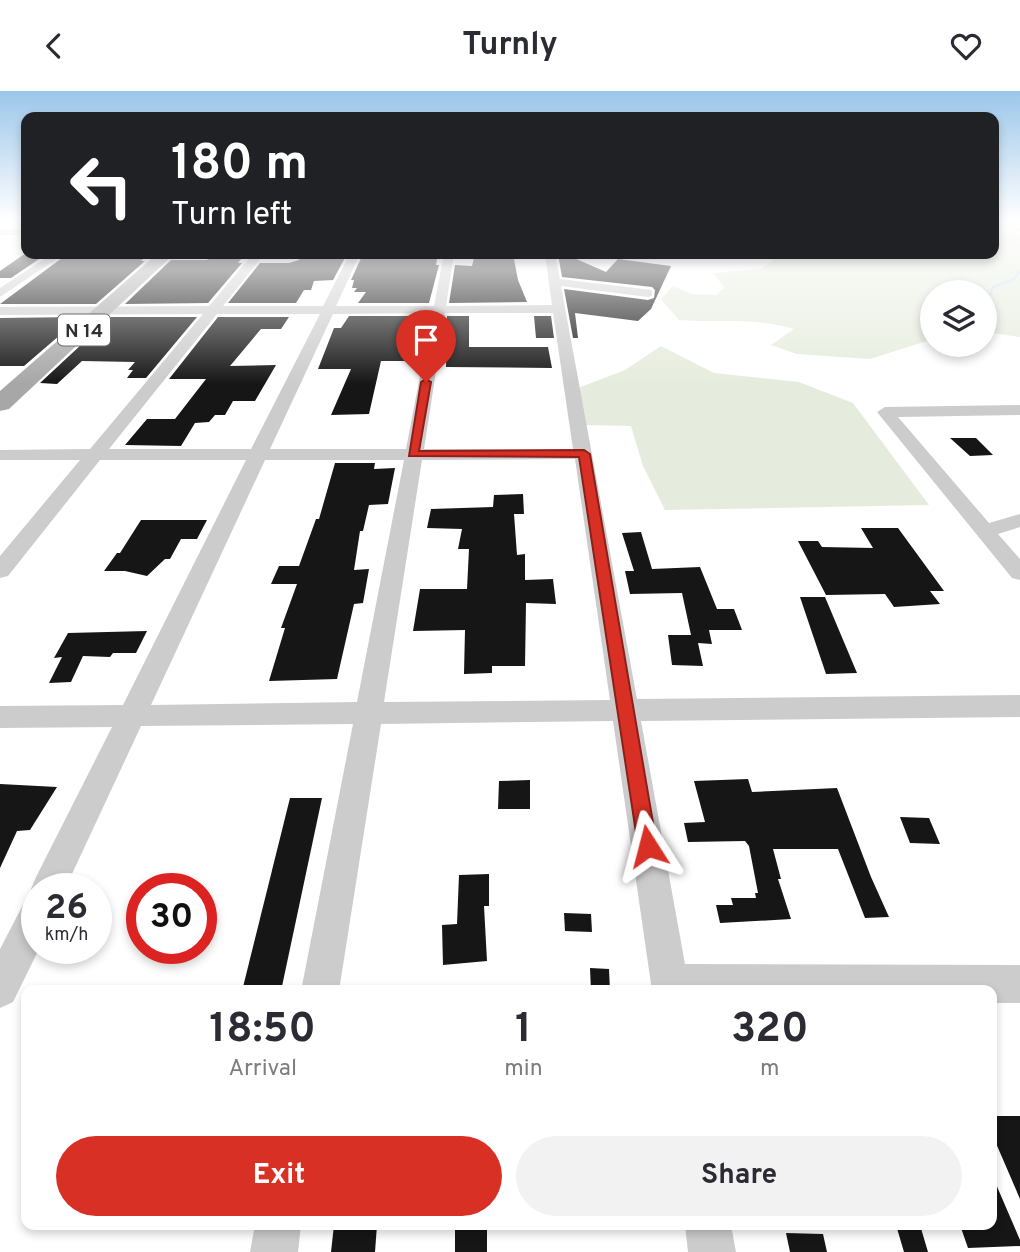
<!DOCTYPE html>
<html lang="en">
<head>
<meta charset="utf-8">
<style>
	body { margin:0; font-family:Overpass,sans-serif; background:#f2f2f3; color:#2b2b33; height:100vh; display:flex; flex-direction:column; font-size:26px; white-space:nowrap }
	* { box-sizing:border-box; margin:0 }
	p { font-size:23px; color:#7c7c81 }
	.icon { flex:none; width:38px; height:38px; fill:none; stroke:currentColor; stroke-width:2; stroke-linecap:round; stroke-linejoin:round }
	.map { position:relative; flex:1; overflow:hidden }
	.drawer { position:absolute; left:21px; top:894px; width:976px; height:245px; display:flex; flex-direction:column; background:#fff; border-radius:14px; box-shadow:0 4px 10px #0003 }
	.drawer>* { flex:none }
	.guide { position:absolute; left:21px; top:21px; width:978px; height:147px; border-radius:14px; box-shadow:0 4px 10px #0003; background:#202124; color:#fff; overflow:hidden }
	.buttons { position:absolute; left:920px; top:189px; display:grid; gap:14px }
	.buttons a { display:grid; place-items:center; width:77px; height:77px; border-radius:50%; background:#fff; box-shadow:0 4px 10px #0003; font-size:35px }
	.speed { position:absolute; left:21px; top:782px; display:flex; gap:14px; font-size:35px; font-weight:700; text-align:center }
	.speed>* { display:grid; place-content:center; width:91px; height:91px; border-radius:50%; background:#fff; box-shadow:0 4px 10px #0003; line-height:1 }
	.speed small { font-size:18px; font-weight:400 }
	.speed .limit { border:10px solid #d22; background:#fff; color:#111 }
	.pin { position:absolute; display:grid; place-items:center; width:60px; height:60px; color:#fff; margin:-72px -30px; border-radius:50% 50% 50% 0; rotate:-45deg; box-shadow:0 0 7px #0007 }
	.pin .icon { rotate:45deg }
	.me { position:absolute; width:77px; margin:-38px; rotate:351deg; stroke-linejoin:round; filter:drop-shadow(0 0 5px #0008) }
	.turn { display:flex; align-items:center; gap:24px; height:147px; padding:0 35px; font-size:32px }
	.turn .icon { width:91px; height:91px; stroke-width:2.5 }
	.turn b { display:block; font-size:49px; line-height:60px }
	.eta { display:flex; justify-content:space-evenly; align-items:center; height:119px; text-align:center }
	.eta b { font-size:42px; font-weight:700; line-height:49px }
	.action { display:flex; gap:14px; margin-top:auto; padding:14px 35px }
	.action a { flex:1; height:80px; border-radius:42px; background:#d93025; color:#fff; font-size:28px; font-weight:700; line-height:80px; text-align:center }
	.action a+a { background:#f2f2f3; color:#2b2b33 }
	header { display:flex; justify-content:space-between; align-items:center; height:91px; padding:0 35px; background:#fff; font-size:32px; font-weight:700 }
	.map>svg:first-child { display:block }
	.green { fill:#e6ecdd }
	.lines { fill:none; stroke-linecap:round; stroke-linejoin:round }
	.stream { stroke:#c9e1ec; stroke-width:2.5 }
	.building { fill:#161616 }
	.minor { fill:#ccc; fill-rule:evenodd }
	.primary { fill:#a7a7a7; fill-rule:evenodd }
	.route { fill:#d93025; stroke:#8d1f18; stroke-width:2 }
	.labels { text-anchor:middle; stroke-width:7; stroke-linejoin:round; paint-order:stroke }
	.shield { fill:#fff; stroke:#6d6d6d; stroke-width:2 }
	.shield-label { font-size:19px; font-weight:bold; fill:#2f2f2f }
</style>
</head>
<body>
<header><svg class="icon" aria-label="back" viewBox="0 0 24 24"><path d="M15 5l-7 7 7 7"/></svg>Turnly<svg class="icon" aria-label="heart" viewBox="0 0 24 24"><path d="M12 20l-8-8c-3-5 5-10 8-4 3-6 11-1 8 4z"/></svg></header>
<div class="map">
<svg width="1020" height="1161" viewBox="0 0 1020 1161">
	<rect width="100%" height="100%" fill="#fff"/>
	<!-- green -->
	<g class="green">
		<path d="M 994,130 L 1009,135 L 1011,140 L 1020,145 L 1020,246 L 985,241 L 985,201 L 933,201 L 933,248 L 870,268 L 797,263 L 771,254 L 794,238 C 752,226 721,232 679,229 L 661,208 L 673,195 L 692,203 L 717,204 L 724,196 L 713,182 L 761,178 L 781,163 L 994,163 Z"/>
		<path d="M 661,255 L 714,282 L 799,291 L 853,312 L 929,414 L 665,419 L 643,375 L 631,335 L 579,334 L 573,299 L 625,279 Z"/>
	</g>
	<g class="lines">
		<!-- stream -->
		<g class="stream">
			<path d="M 1006,130 L 1020,139"/>
			<path d="M 990,204 L 993,196 L 1014,188 L 1020,180"/>
		</g>
	</g>
	<!-- building -->
	<g class="building">
		<path d="M 148,163 L 141,170 L 145,170 L 96,213 L 0,213 L 66,164 Z"/>
		<path d="M 215,163 L 245,163 L 238,172 L 242,172 L 208,212 L 125,213 L 171,169 L 207,169 Z"/>
		<path d="M 303,163 L 347,163 L 333,189 L 314,190 L 311,199 L 304,199 L 296,212 L 228,212 L 260,172 L 289,172 L 299,169 Z"/>
		<path d="M 363,163 L 438,163 L 436,174 L 439,174 L 429,212 L 358,212 L 366,201 L 354,201 L 357,197 L 352,197 L 354,189 L 351,189 Z"/>
		<path d="M 475,163 L 513,163 L 518,189 L 527,211 L 449,212 L 455,174 L 472,175 Z"/>
		<path d="M 558,163 L 565,163 L 606,181 L 618,168 L 671,175 L 651,218 L 638,230 L 575,222 L 578,247 L 573,247 L 564,198 L 648,209 L 654,207 L 655,199 L 652,196 L 562,186 Z"/>
		<path d="M 23,164 L 45,164 L 11,187 L 0,187 L 0,180 Z"/>
		<path d="M 349,225 L 426,225 L 414,270 L 381,270 L 369,323 L 331,324 L 351,278 L 318,278 L 334,237 L 341,237 Z"/>
		<path d="M 447,225 L 469,225 L 469,256 L 548,256 L 552,277 L 446,276 Z"/>
		<path d="M 534,225 L 551,225 L 554,247 L 536,247 Z"/>
		<path d="M 81,226 L 24,275 L 0,275 L 0,227 Z"/>
		<path d="M 111,226 L 197,226 L 146,287 L 127,287 L 133,279 L 128,279 L 135,271 L 82,270 L 57,293 L 40,292 Z"/>
		<path d="M 218,226 L 289,226 L 281,238 L 261,238 L 230,275 L 276,274 L 255,310 L 233,310 L 225,324 L 215,324 L 209,331 L 195,332 L 181,355 L 125,354 L 147,328 L 175,328 L 206,288 L 169,288 Z"/>
		<path d="M 950,347 L 976,347 L 993,364 L 970,365 Z"/>
		<path d="M 335,372 L 375,372 L 374,378 L 395,377 L 388,413 L 369,414 L 363,440 L 360,440 L 354,479 L 369,478 L 363,512 L 354,513 L 337,588 L 269,590 L 285,537 L 281,537 L 297,493 L 271,493 L 279,475 L 299,475 L 316,428 L 319,428 Z"/>
		<path d="M 523,403 L 524,423 L 514,423 L 517,464 L 525,463 L 525,489 L 553,488 L 556,513 L 526,512 L 525,575 L 492,575 L 492,582 L 464,583 L 465,539 L 413,540 L 420,498 L 467,498 L 469,458 L 458,458 L 462,438 L 427,437 L 431,418 L 493,416 L 494,404 Z"/>
		<path d="M 141,429 L 207,429 L 197,448 L 181,448 L 170,468 L 165,468 L 147,485 L 125,480 L 104,480 L 117,462 L 120,462 Z"/>
		<path d="M 861,437 L 898,437 L 944,500 L 930,500 L 940,513 L 894,516 L 885,503 L 826,504 L 798,450 L 818,450 L 822,456 L 873,457 Z"/>
		<path d="M 641,441 L 652,478 L 700,476 L 717,518 L 734,518 L 742,539 L 709,539 L 712,553 L 698,552 L 703,575 L 672,574 L 668,544 L 691,544 L 682,502 L 630,503 L 625,480 L 634,480 L 622,442 Z"/>
		<path d="M 800,506 L 825,506 L 857,582 L 826,583 Z"/>
		<path d="M 147,540 L 136,562 L 113,562 L 110,566 L 83,565 L 71,591 L 49,592 L 62,566 L 54,567 L 68,542 Z"/>
		<path d="M 748,688 L 752,701 L 837,697 L 871,786 L 889,826 L 865,827 L 838,758 L 773,758 L 781,788 L 778,788 L 791,828 L 720,832 L 716,814 L 733,814 L 731,807 L 756,807 L 755,802 L 758,802 L 749,755 L 745,750 L 688,751 L 684,732 L 705,731 L 694,690 Z"/>
		<path d="M 530,689 L 530,718 L 498,718 L 499,690 Z"/>
		<path d="M 0,693 L 57,696 L 30,739 L 17,740 L 0,777 Z"/>
		<path d="M 290,707 L 322,707 L 281,900 L 242,900 Z"/>
		<path d="M 900,726 L 929,727 L 940,753 L 910,752 Z"/>
		<path d="M 489,783 L 489,815 L 484,815 L 487,870 L 443,874 L 442,834 L 457,833 L 459,784 Z"/>
		<path d="M 564,822 L 591,823 L 592,841 L 565,840 Z"/>
		<path d="M 590,877 L 609,878 L 610,900 L 591,900 Z"/>
		<path d="M 992,1025 L 1020,1025 L 1020,1108 L 992,1043 Z"/>
		<path d="M 992,1084 L 1020,1149 L 1020,1155 L 968,1157 L 960,1134 L 992,1134 Z"/>
		<path d="M 334,1134 L 377,1134 L 375,1161 L 331,1161 Z"/>
		<rect x="455" y="1134" width="32" height="27"/>
		<path d="M 896,1134 L 920,1134 L 928,1161 L 904,1161 Z"/>
		<path d="M 786,1142 L 823,1143 L 827,1161 L 790,1161 Z"/>
	</g>
	<g class="lines">
		<!-- minor -->
		<g class="minor">
			<rect x="0" y="138" width="26" height="6"/>
			<path d="M 52,163 L 64,163 L 0,206 L 0,197 Z"/>
			<path d="M 253,163 L 264,163 L 223,215 L 323,215 L 350,163 L 360,163 L 336,215 L 434,215 L 444,163 L 454,163 L 446,215 L 552,214 L 545,163 L 555,163 L 560,188 L 652,199 L 652,205 L 648,206 L 561,195 L 637,608 L 1020,604 L 1020,626 L 641,630 L 685,873 L 1020,874 L 1020,912 L 992,912 L 992,900 L 652,900 L 613,630 L 381,633 L 339,900 L 301,900 L 353,633 L 141,635 L 65,798 L 37,798 L 39,858 L 13,911 L 0,917 L 0,858 L 25,810 L 34,806 L 31,798 L 36,786 L 112,636 L 0,637 L 0,615 L 123,614 L 246,369 L 100,369 L 8,485 L 0,487 L 0,465 L 80,369 L 0,369 L 0,359 L 90,358 L 203,223 L 0,224 L 0,216 L 209,215 ZM 432,222 L 406,358 L 270,358 L 333,223 ZM 445,222 L 553,222 L 573,358 L 424,358 ZM 217,223 L 320,223 L 251,358 L 109,358 ZM 575,368 L 610,609 L 384,611 L 422,369 ZM 265,369 L 404,369 L 357,611 L 151,614 Z"/>
			<path d="M 1020,314 L 1020,324 L 898,326 L 989,432 L 1020,423 L 1020,436 L 998,443 L 1020,468 L 1020,489 L 1012,487 L 877,321 L 885,316 Z"/>
			<path d="M 255,1134 L 301,1134 L 298,1161 L 250,1161 Z"/>
			<path d="M 685,1134 L 731,1134 L 736,1161 L 688,1161 Z"/>
		</g>
		<!-- primary -->
		<path class="primary" d="M 157,163 L 174,163 L 9,318 L 0,320 L 0,300 Z"/>
	</g>
	<!-- sky -->
	<linearGradient id="sky" x2="0" y2="1"><stop stop-color="#9bc6ea"/><stop offset="0.44" stop-color="#fff"/><stop offset="1" stop-color="#fff" stop-opacity="0"/></linearGradient>
	<rect width="1020" height="293" fill="url(#sky)"/>
	<!-- route -->
	<path class="route" d="M 426,288 L 431,291 L 419,360 L 584,359 L 590,363 L 657,755 L 655,762 L 648,765 L 640,762 L 638,755 L 579,366 L 409,365 L 421,291 Z"/>
	<g class="labels">
		<!-- shield labels -->
		<rect class="shield" x="58" y="223.5" width="52" height="31" rx="5"/>
		<g class="shield-label">
			<text x="84" y="246">N 14</text>
		</g>
	</g>
</svg>
<div class="buttons">
<a><svg class="icon" aria-label="layers" viewBox="0 0 24 24"><path d="M12 4l9 5-9 5-9-5zM3 14l9 5 9-5"/></svg></a>
</div>
<div class="speed"><div>26<small>km/h</small></div><div class="limit">30</div></div>
<div class="pin" style="left:426px;top:291px;background:#d93025"><svg class="icon" aria-label="arrive" viewBox="0 0 24 24"><path d="M6 21V4h12l-3 4 3 4H6"/></svg></div>
<svg class="me" style="left:648px;top:755px" viewBox="-20 -20 40 40"><path d="M0-17L14 15 0 8-14 15z" fill="#d93025" stroke="#fff" stroke-width="4"/></svg>
<div class="guide">
<div class="turn"><svg class="icon" aria-label="left" viewBox="0 0 24 24"><path d="M17 20v-9H6M10 6l-5 5 5 5"/></svg><div><b>180 m</b>Turn left</div></div>
</div>
<section class="drawer">
<div class="eta">
<div><b>18:50</b><p>Arrival</p></div>
<div><b>1</b><p>min</p></div>
<div><b>320</b><p>m</p></div>
</div>
<div class="action"><a>Exit</a><a>Share</a></div>
</section>
</div>
</body>
</html>
